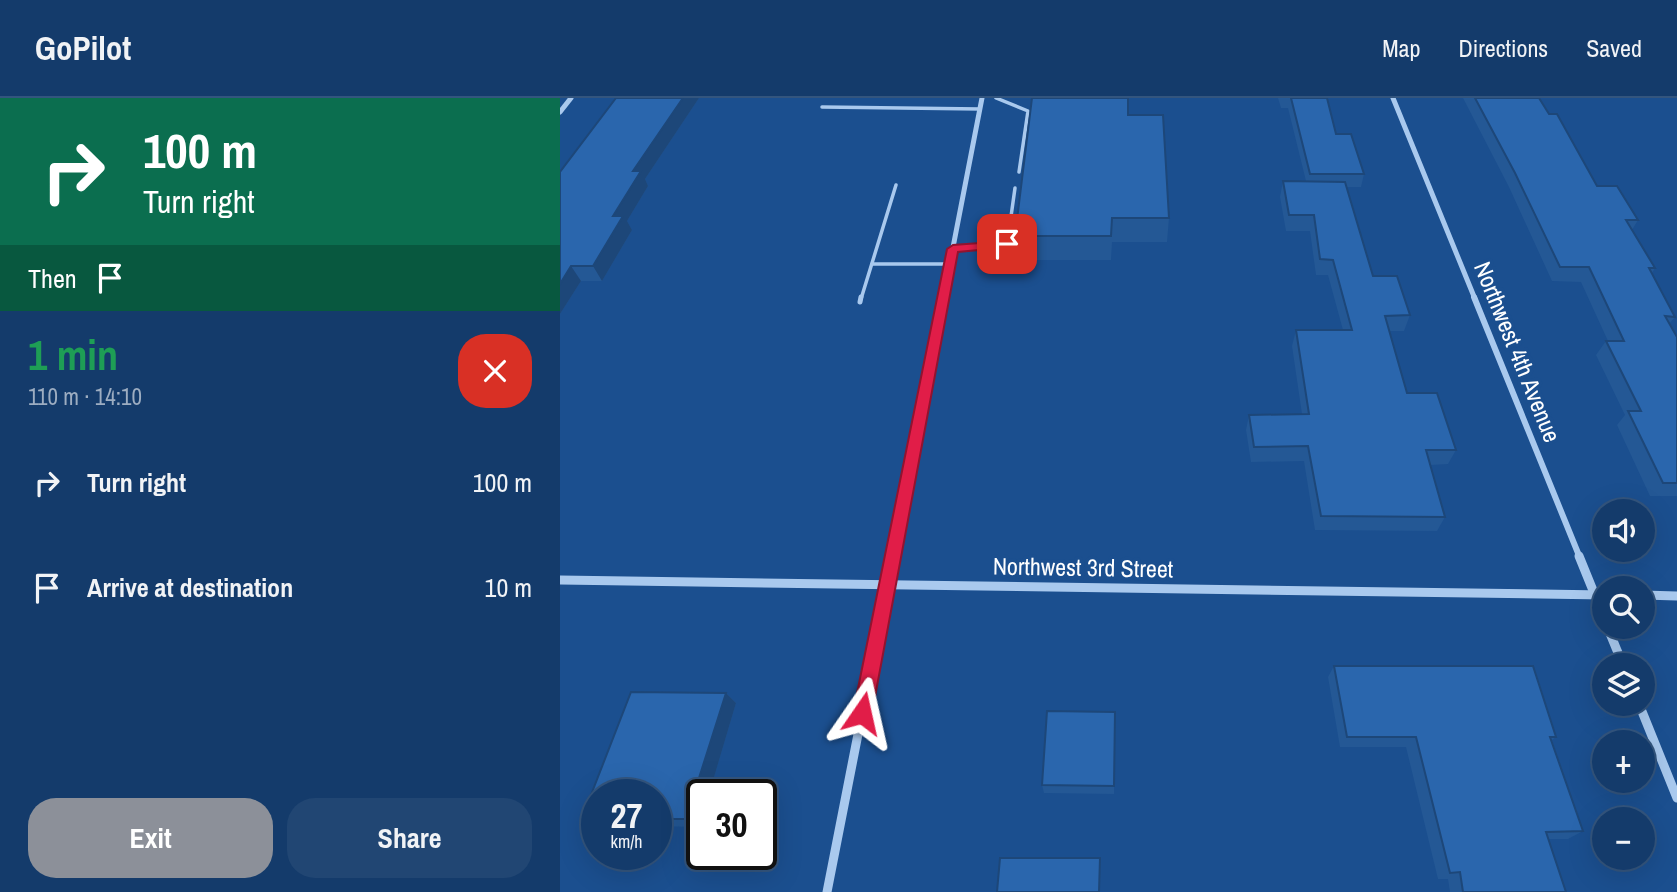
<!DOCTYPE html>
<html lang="en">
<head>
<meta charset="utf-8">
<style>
	body { margin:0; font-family:"Archivo Narrow",sans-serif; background:#214673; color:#f1f3f6; height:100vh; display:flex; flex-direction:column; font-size:26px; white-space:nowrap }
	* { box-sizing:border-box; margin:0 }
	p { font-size:23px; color:#9dadc1 }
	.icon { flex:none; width:38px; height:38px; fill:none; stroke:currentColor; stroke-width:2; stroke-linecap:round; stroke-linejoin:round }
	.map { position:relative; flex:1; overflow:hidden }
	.panel { display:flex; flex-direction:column; background:#143b6b; width:560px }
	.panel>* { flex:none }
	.top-card { background:#0b6e4f; color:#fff; overflow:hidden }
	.buttons { position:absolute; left:1032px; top:401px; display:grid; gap:14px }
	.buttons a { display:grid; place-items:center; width:63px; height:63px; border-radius:50%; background:#143b6b; box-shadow:0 7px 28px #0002,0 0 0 2px #33557e; font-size:35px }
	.speed { position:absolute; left:21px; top:681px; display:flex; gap:14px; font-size:35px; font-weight:700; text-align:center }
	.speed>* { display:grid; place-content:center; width:91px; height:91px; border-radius:50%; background:#143b6b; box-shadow:0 7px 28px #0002,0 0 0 2px #33557e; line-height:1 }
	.speed small { font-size:18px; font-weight:400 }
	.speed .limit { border:4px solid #111; border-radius:10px; background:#fff; color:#111 }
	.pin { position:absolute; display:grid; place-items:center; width:60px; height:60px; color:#fff; margin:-30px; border-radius:14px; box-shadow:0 4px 10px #0006 }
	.me { position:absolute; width:77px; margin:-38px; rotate:11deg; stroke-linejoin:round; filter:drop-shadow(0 0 5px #0008) }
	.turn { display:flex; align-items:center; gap:24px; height:147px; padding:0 28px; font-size:32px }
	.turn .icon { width:91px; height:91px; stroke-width:2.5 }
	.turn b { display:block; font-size:49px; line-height:60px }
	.then { display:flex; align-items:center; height:66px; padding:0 28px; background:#0003; gap:14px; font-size:26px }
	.round { display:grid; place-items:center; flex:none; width:74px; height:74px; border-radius:28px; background:#214673 }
	.headline { display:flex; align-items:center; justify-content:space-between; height:119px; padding:0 28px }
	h1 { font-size:42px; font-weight:800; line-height:52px; color:#1e9e55 }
	.button { display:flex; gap:14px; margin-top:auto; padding:14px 28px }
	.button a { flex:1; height:80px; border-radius:28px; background:#8c9099; color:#fff; font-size:28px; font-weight:800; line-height:80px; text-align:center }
	.button a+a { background:#214673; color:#f1f3f6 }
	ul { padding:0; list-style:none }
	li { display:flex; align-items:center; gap:21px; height:105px; padding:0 28px }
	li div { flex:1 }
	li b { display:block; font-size:26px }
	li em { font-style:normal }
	header { display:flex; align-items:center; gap:42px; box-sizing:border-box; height:98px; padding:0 35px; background:#143b6b; border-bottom:2px solid #33557e }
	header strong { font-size:33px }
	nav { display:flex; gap:38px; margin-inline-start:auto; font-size:24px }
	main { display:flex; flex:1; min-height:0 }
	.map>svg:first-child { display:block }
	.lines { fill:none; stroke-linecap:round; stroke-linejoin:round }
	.lane-far1 { stroke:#a9c9ee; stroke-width:3.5 }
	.lane { stroke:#a9c9ee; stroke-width:5 }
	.street-far2 { stroke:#a9c9ee; stroke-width:5 }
	.street-far1 { stroke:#a9c9ee; stroke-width:6 }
	.street { stroke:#a9c9ee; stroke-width:9 }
	.wall { fill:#245895 }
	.shaded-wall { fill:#1d4779 }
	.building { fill:#2a66ad; stroke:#1d4779; stroke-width:2 }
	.route { fill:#e11d48; stroke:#92132f; stroke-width:2 }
	.labels { text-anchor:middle; stroke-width:7; stroke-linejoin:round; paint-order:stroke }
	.street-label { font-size:24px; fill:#fff; stroke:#1b4f8f }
</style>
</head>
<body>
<header>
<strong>GoPilot</strong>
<nav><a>Map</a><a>Directions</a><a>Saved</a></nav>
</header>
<main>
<section class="panel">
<div class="top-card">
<div class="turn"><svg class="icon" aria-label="right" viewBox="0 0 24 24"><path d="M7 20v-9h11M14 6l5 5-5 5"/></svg><div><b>100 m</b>Turn right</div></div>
<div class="then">Then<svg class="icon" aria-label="arrive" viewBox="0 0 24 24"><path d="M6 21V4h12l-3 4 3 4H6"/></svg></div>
</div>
<div class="headline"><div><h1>1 min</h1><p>110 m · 14:10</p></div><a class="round" style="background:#d93025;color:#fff"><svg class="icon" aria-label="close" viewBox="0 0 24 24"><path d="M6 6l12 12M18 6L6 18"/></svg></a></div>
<ul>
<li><svg class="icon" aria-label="right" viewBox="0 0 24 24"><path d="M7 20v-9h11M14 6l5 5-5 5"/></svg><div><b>Turn right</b></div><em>100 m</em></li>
<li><svg class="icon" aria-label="arrive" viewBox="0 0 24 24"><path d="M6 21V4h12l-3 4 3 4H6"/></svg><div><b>Arrive at destination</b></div><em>10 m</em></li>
</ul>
<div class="button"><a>Exit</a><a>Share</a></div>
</section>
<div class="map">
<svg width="1117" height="794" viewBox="0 0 1117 794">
	<rect width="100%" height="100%" fill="#1b4f8f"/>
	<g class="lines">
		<!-- lane-far1 -->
		<g class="lane-far1">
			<path d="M 436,0 L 468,13 L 459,74"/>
			<path d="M 262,9 L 420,11"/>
			<path d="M 393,151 L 447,147 L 455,90"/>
			<path d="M 312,166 L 390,166"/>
			<path d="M 301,201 L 336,87"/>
		</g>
		<!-- lane -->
		<path class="lane" d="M 300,204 L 301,199"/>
		<!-- street-far2 -->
		<g class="street-far2">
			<path d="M 833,0 L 915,201"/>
			<path d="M 0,14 L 11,0"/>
			<path d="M 383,201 L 422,0"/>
		</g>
		<!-- street-far1 -->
		<g class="street-far1">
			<path d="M 914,199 L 1020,460"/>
			<path d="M 332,460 L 383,199"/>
		</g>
		<!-- street -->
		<g class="street">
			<path d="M 1019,458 L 1045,522"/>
			<path d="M 0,482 L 1045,497"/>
			<path d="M 1083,497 L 1117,498"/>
			<path d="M 1047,528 L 1063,567"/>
			<path d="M 1079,606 L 1117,700"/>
			<path d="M 267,794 L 333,458"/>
		</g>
	</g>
	<!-- wall -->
	<g class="wall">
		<path d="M 56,0 L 139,0 L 85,81 L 88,88 L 67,123 L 72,132 L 42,183 L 21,183 L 0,216 L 0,74 Z"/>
		<path d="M 718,0 L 767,0 L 776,36 L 804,76 L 801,89 L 787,89 L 813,178 L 850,217 L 844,233 L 830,233 L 847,295 L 896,352 L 888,366 L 870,367 L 885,419 L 877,433 L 755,432 L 744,363 L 691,364 L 686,332 L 689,317 L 742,316 L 732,248 L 736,232 L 783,232 L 768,177 L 756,177 L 750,133 L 726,133 L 720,99 L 723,83 L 746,83 L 728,10 L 721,10 Z"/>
		<path d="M 903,0 L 979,0 L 1037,88 L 1078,122 L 1072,132 L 1095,170 L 1092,175 L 1115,219 L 1109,226 L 1117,239 L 1117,398 L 1090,398 L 1057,327 L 1065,317 L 1036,257 L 1046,243 L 1048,243 L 1021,184 L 992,183 L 949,89 Z"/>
		<path d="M 568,17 L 609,120 L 607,144 L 552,144 L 551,162 L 458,162 L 455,138 Z"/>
		<path d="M 774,568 L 996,639 L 992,642 L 1023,733 L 1008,741 L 988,741 L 1006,794 L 890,794 L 888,781 L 878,781 L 846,649 L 780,649 L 768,579 Z"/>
		<path d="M 71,594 L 166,595 L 176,605 L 149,696 L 142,696 L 142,720 L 139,729 L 96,728 L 96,696 L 37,696 L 37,727 L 22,720 Z"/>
		<path d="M 555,614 L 554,696 L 484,695 L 482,687 Z"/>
	</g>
	<!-- shaded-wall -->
	<g class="shaded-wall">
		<path d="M 123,0 L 139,0 L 85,81 L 88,88 L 67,123 L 72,132 L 42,183 L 33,168 L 53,118 L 73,73 Z"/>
		<path d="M 11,168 L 21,183 L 0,216 L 0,186 Z"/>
		<path d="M 166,595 L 176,605 L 149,696 L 142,696 L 142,720 L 139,729 L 126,721 Z"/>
	</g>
	<!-- building -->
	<g class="building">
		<path d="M 56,0 L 123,0 L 73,73 L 81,73 L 53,118 L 63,118 L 33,168 L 11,168 L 0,186 L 0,74 Z"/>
		<path d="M 472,0 L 568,0 L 568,17 L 603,17 L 609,120 L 552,120 L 551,138 L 455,138 Z"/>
		<path d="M 731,0 L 767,0 L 776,36 L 791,36 L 804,76 L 750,76 Z"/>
		<path d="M 915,0 L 979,0 L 989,16 L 997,16 L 1037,88 L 1057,88 L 1078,122 L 1066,122 L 1095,170 L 1089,170 L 1115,219 L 1105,218 L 1117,239 L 1117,385 L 1103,385 L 1068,313 L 1081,313 L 1046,243 L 1064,243 L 1029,169 L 1000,169 L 955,75 Z"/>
		<path d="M 723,83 L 785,84 L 813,178 L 837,178 L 850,217 L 825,218 L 847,295 L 877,295 L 896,352 L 866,352 L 885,419 L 761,418 L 748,348 L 694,349 L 689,317 L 749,316 L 736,232 L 792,232 L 773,162 L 760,161 L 754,117 L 729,117 Z"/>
		<path d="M 774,568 L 973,568 L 996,639 L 990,639 L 1023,733 L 986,734 L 1006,794 L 903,794 L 900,774 L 890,775 L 856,639 L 787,639 Z"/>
		<path d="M 71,594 L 166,595 L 126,721 L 96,721 L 96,696 L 37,696 L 37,721 L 22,720 Z"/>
		<path d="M 487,613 L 555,614 L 554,688 L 482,687 Z"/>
		<path d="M 440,760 L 540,760 L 539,794 L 437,794 Z"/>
	</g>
	<!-- route -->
	<path class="route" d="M 447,143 L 453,146 L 451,149 L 398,154 L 312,615 L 309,621 L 302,624 L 295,621 L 293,615 L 387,151 L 393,147 Z"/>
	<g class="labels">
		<!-- street labels -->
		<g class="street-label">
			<text transform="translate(957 254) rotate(68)" y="8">Northwest 4th Avenue</text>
			<text transform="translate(523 470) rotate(1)" y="8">Northwest 3rd Street</text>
		</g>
	</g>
</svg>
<div class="buttons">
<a><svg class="icon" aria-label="sound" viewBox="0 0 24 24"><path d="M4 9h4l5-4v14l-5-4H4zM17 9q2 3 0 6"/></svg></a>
<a><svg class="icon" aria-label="search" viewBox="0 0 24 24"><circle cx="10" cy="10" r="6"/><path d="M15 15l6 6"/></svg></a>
<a><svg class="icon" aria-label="layers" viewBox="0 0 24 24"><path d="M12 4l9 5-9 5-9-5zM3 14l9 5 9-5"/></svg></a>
<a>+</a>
<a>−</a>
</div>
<div class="speed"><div>27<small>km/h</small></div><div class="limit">30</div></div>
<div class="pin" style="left:447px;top:146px;background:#d93025"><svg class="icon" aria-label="arrive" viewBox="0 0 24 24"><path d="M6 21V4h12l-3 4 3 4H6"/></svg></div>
<svg class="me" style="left:302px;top:615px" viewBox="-20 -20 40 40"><path d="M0-17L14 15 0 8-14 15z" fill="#e11d48" stroke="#fff" stroke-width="4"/></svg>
</div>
</main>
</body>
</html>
